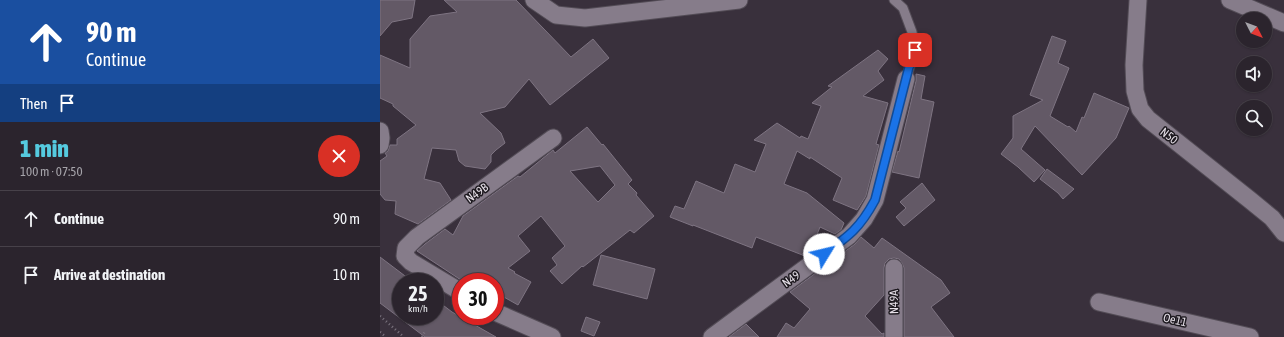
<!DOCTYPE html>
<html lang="en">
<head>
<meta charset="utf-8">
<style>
	body { margin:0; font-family:"Asap Condensed",sans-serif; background:#332c35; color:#f1f3f6; height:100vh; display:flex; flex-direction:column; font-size:15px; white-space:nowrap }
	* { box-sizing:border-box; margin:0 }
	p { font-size:13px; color:#a6a4aa }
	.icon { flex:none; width:22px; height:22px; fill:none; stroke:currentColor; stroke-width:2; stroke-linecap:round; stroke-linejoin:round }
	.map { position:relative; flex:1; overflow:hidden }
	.side { display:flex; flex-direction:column; background:#2b242d; width:380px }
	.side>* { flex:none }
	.banner { background:#1a4fa0; color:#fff; overflow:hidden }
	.needle { width:26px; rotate:132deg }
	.buttons { position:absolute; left:856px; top:12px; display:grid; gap:8px }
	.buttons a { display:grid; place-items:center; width:36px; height:36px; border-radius:50%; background:#2b242d; box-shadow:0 1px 3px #0004,0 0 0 1px #474149; font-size:20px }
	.speed { position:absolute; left:12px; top:273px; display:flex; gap:8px; font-size:20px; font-weight:700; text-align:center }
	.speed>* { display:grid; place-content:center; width:52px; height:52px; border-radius:50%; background:#2b242d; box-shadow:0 1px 3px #0004,0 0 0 1px #474149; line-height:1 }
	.speed small { font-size:10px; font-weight:400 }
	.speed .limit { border:6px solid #d22; background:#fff; color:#111 }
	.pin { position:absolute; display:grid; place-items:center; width:34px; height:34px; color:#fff; margin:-17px; border-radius:8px; box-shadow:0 2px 6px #0006 }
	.me { position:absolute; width:44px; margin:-22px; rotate:54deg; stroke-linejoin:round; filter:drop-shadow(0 0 3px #0008) }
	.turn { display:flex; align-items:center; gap:14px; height:84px; padding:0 20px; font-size:18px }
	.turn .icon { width:52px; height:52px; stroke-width:2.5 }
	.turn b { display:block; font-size:28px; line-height:34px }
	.then { display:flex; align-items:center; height:38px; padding:0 20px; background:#0003; gap:8px; font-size:15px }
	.round { display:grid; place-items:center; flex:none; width:42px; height:42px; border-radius:21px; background:#332c35 }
	.summary { display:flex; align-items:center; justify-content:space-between; height:68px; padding:0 20px }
	h1 { font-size:24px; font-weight:800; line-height:30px; color:#55cadf }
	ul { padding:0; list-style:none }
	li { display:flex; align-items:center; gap:12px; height:56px; padding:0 20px; border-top:1px solid #474149 }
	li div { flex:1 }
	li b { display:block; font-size:15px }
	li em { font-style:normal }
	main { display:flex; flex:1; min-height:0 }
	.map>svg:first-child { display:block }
	.building { fill:#635966; stroke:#7e7482; fill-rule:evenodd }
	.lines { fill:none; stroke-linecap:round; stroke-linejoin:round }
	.service-casing { stroke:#534c56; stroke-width:11 }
	.minor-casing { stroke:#534c56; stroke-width:19 }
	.path { stroke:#7d7580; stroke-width:2.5; stroke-dasharray:1 3; stroke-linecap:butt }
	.service { stroke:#867c8a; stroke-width:9 }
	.minor { stroke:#867c8a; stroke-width:17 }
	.route-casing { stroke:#114b97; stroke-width:10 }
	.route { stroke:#1a73e8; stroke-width:7 }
	.labels { text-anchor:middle; stroke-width:3; stroke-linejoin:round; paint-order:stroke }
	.street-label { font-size:12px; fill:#e6e0e8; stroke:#1d191f }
</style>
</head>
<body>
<main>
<section class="side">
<div class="banner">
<div class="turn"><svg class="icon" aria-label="ahead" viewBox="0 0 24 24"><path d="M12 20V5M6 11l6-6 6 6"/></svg><div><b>90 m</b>Continue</div></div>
<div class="then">Then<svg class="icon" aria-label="arrive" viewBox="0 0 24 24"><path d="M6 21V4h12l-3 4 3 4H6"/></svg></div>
</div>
<div class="summary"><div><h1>1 min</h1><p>100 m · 07:50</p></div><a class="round" style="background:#d93025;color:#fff"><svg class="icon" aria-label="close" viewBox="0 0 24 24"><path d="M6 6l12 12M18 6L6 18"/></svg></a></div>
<ul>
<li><svg class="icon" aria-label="ahead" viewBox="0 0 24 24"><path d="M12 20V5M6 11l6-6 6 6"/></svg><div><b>Continue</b></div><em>90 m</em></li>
<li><svg class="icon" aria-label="arrive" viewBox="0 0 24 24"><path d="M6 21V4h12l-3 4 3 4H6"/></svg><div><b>Arrive at destination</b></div><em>10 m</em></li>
</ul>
</section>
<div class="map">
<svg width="904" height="337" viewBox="0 0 904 337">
	<rect width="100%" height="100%" fill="#39303c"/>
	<!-- building -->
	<g class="building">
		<path d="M 0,0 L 35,0 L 32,18 L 12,22 L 0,36 Z"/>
		<path d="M 64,0 L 136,0 L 191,57 L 213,39 L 229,58 L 170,105 L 149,79 L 125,107 L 100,113 L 121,133 L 125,143 L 116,150 L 111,155 L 111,162 L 105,169 L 85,166 L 79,161 L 76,150 L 52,148 L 44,179 L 60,183 L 71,200 L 38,224 L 15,214 L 16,201 L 5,200 L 0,194 L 0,161 L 7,156 L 5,153 L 8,151 L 10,145 L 17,145 L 17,139 L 36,125 L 13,106 L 13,104 L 0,98 L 0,55 L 30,68 L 30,39 L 50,16 L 77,12 Z"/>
		<path d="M 672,36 L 686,41 L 678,63 L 689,68 L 670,116 L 688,127 L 689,126 L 696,132 L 702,117 L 704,118 L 714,93 L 749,108 L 736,138 L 702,175 L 655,126 L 641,149 L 665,170 L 654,182 L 638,167 L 621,154 L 633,138 L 633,116 L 663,100 L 650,95 Z"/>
		<path d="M 498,50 L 508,59 L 498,71 L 504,80 L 483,96 L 508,103 L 496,144 L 499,145 L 486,196 L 477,210 L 453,200 L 462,178 L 430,157 L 430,159 L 417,151 L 404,184 L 427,193 L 464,223 L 461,230 L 455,234 L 440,227 L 430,252 L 425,256 L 376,237 L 372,248 L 313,225 L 313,226 L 290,217 L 295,206 L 304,209 L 316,181 L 344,193 L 355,164 L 375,172 L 386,144 L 374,140 L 397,123 L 420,138 L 421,136 L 428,139 L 441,106 L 432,103 L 452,87 L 448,86 Z"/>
		<path d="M 536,74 L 545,76 L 541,99 L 554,102 L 539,178 L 512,172 L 518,151 L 519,152 L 536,81 Z"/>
		<path d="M 207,127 L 222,145 L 223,144 L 252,180 L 248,184 L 257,193 L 256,195 L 274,216 L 254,233 L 250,230 L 203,267 L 202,266 L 182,284 L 170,271 L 177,265 L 172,258 L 185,246 L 161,216 L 138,236 L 150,251 L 128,268 L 135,272 L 134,273 L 151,282 L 138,305 L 115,292 L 115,282 L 84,282 L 37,251 L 45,244 L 65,229 L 73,235 L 83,216 L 138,176 L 140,177 L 173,150 L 175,153 ZM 220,166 L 235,185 L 218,202 L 190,171 Z"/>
		<path d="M 667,169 L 694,189 L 683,199 L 678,193 L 660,179 Z"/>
		<path d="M 542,183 L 555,200 L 524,226 L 516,217 L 526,208 L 520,202 Z"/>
		<path d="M 481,237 L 494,248 L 502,238 L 561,280 L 570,293 L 551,307 L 574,337 L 524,337 L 524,268 L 522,263 L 519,259 L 514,258 L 509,259 L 505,263 L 504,268 L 504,295 L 485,316 L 502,334 L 504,333 L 504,337 L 397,337 L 406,323 L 414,328 L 430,309 L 410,292 L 475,244 Z"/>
		<path d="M 221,255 L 275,269 L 267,299 L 213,285 Z"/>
		<path d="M 0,257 L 33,282 L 21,282 L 21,316 L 55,316 L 55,299 L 72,312 L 116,337 L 45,337 L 0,303 Z"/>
		<path d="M 206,317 L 220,322 L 214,336 L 201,331 Z"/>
		<path d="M 366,324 L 379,337 L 349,337 Z"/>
	</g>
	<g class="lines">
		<defs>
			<path id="service" d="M 514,0 L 523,8 L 532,32 L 535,50 L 526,79"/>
			<g id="minor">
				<path d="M 154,0 L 176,15 L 205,18 L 359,0"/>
				<path d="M 758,0 L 754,65 L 755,91 L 760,109 L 768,119 L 870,200 L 892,218 L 904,233"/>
				<path d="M 850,0 L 904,23"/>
				<path d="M 0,131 L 1,138 L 0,145"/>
				<path d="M 514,268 L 514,337"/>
				<path d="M 81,292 L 31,262 L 25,256 L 26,248 L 37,237 L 173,138"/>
				<path d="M 719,302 L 870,337"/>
				<path d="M 115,312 L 172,337"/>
				<path d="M 332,337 L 469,236 L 484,219 L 495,200 L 526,79"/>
			</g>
		</defs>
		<!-- service casing -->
		<use href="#service" class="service-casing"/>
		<!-- minor casing -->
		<use href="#minor" class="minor-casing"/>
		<!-- path -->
		<g class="path">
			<path d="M 0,316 L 24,337"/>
			<path d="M 0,332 L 6,337"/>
			<path d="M 42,337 L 45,331"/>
		</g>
		<!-- service -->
		<use href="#service" class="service"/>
		<!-- minor -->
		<use href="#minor" class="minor"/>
	</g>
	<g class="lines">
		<defs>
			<path id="route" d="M 444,254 C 469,236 480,228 495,200 L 529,67 L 532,62 L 535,50"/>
		</defs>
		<!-- route casing -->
		<use href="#route" class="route-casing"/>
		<!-- route -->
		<use href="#route" class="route"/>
	</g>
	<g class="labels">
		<!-- street labels -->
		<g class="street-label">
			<text transform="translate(789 136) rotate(38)" y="4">N50</text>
			<text transform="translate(97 193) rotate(-36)" y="4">N49B</text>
			<text transform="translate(411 279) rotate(-36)" y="4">N49</text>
			<text transform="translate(514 302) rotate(-91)" y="4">N49A</text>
			<text transform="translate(795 320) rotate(13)" y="4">Oe11</text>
		</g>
	</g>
</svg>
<div class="buttons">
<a><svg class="needle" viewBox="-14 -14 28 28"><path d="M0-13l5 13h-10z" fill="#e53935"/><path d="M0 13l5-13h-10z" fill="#a6a4aa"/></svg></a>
<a><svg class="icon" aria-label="sound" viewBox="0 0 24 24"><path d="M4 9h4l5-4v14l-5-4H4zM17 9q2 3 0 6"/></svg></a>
<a><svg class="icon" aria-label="search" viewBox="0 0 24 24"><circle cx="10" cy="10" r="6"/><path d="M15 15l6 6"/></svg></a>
</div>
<div class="speed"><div>25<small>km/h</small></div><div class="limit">30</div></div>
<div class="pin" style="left:535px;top:50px;background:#d93025"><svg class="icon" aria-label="arrive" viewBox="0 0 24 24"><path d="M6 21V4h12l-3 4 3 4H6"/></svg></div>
<svg class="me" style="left:444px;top:254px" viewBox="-20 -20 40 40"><circle r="19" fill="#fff"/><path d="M0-13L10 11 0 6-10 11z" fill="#1a73e8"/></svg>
</div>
</main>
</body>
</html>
